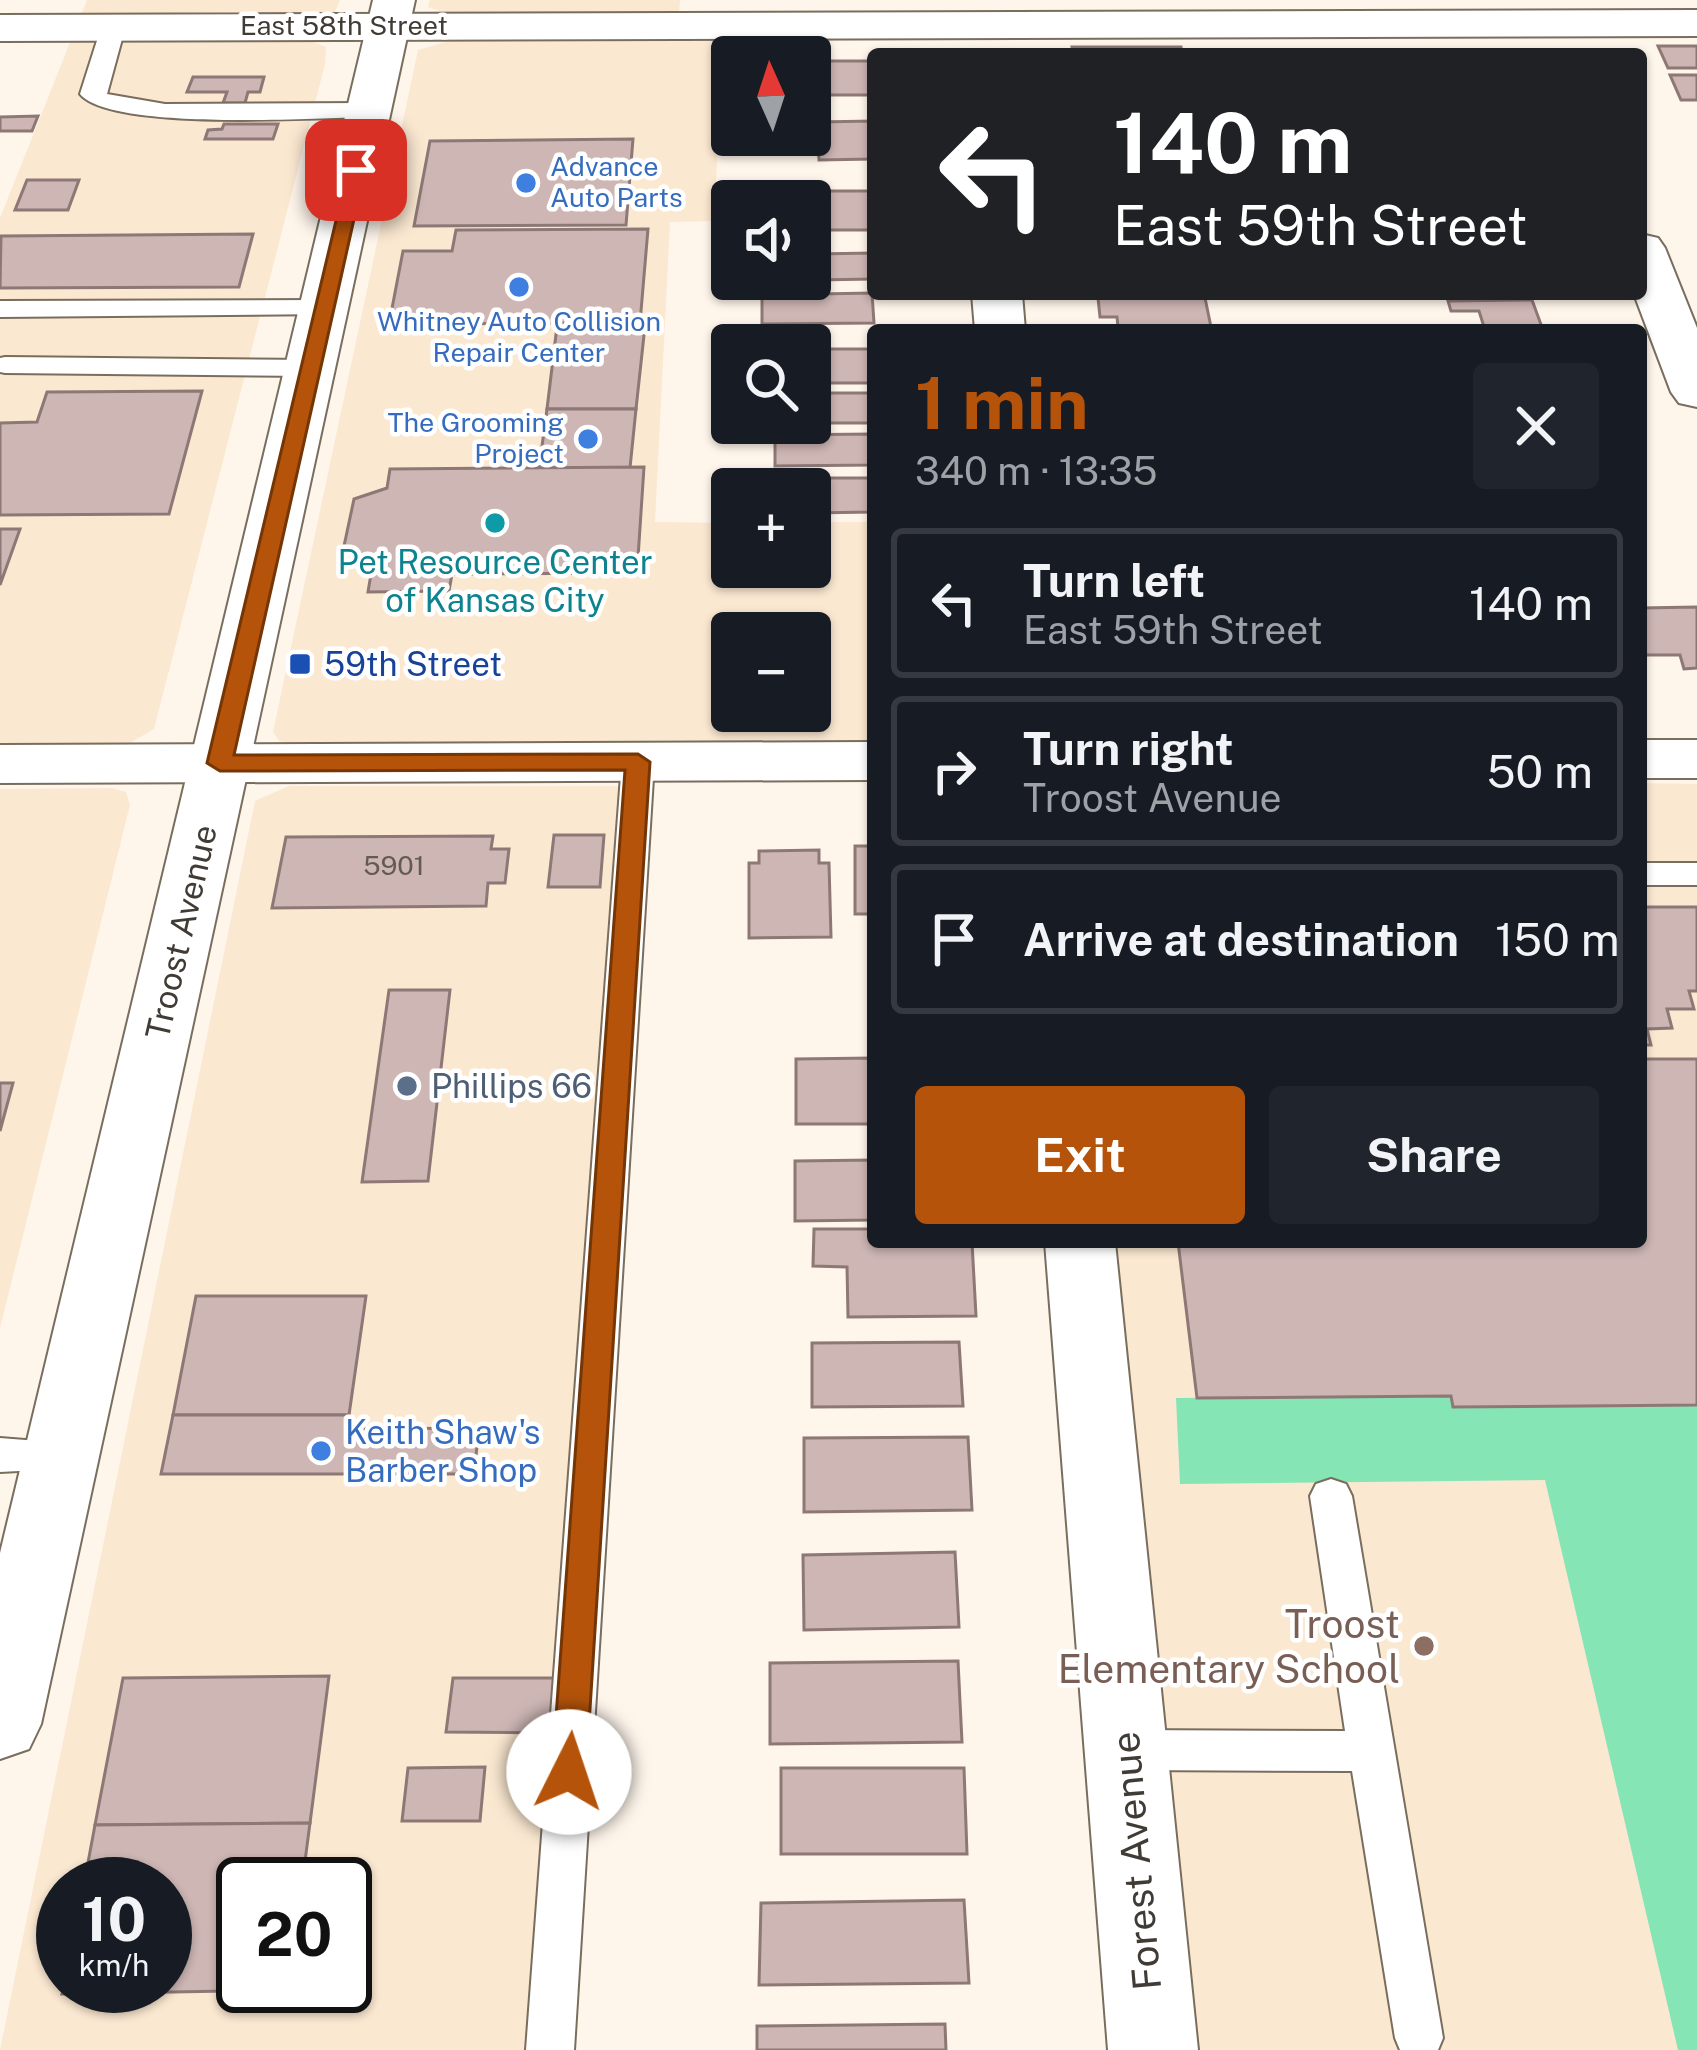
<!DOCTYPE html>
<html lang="en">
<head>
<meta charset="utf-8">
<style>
	body { margin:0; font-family:"Public Sans",sans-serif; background:#20242c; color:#f1f3f6; height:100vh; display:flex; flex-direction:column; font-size:45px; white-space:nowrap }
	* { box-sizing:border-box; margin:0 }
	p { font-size:39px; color:#9ea1a6 }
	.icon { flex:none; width:66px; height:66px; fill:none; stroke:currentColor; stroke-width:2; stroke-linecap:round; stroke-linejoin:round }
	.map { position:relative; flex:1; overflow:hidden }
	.panel { position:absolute; left:867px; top:324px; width:780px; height:924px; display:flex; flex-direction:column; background:#171b24; border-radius:12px; box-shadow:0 3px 9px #0004 }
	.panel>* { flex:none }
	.hud { position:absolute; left:867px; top:48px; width:780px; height:252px; border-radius:12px; box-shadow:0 3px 9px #0004; background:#202124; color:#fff; overflow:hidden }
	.needle { width:78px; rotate:357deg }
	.tools { position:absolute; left:711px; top:36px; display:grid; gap:24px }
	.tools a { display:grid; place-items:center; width:120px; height:120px; border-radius:12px; background:#171b24; box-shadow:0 3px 9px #0004; font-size:60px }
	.speed { position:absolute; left:36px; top:1857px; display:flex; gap:24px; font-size:60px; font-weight:700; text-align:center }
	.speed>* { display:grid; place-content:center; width:156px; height:156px; border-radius:50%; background:#171b24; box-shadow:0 3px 9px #0004; line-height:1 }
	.speed small { font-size:30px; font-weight:400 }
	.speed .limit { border:6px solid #111; border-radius:18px; background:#fff; color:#111 }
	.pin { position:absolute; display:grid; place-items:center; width:102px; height:102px; color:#fff; margin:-51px; border-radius:24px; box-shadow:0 6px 18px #0006 }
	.me { position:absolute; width:132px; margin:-66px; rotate:4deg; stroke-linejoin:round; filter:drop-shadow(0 0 9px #0008) }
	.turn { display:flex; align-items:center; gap:42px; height:252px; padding:0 48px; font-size:54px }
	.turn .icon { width:156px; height:156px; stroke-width:2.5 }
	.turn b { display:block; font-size:84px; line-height:102px }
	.round { display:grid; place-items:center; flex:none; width:126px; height:126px; border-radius:12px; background:#20242c }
	.headline { display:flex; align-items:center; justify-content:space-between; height:204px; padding:0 48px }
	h1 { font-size:72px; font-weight:700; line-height:90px; color:#b45309 }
	.primary-button { display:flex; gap:24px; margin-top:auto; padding:24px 48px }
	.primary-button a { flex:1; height:138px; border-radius:12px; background:#b45309; color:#fff; font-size:48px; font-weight:700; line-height:138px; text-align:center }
	.primary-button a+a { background:#20242c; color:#f1f3f6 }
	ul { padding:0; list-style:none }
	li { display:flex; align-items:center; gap:36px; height:150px; margin:0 24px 18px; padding:0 24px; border:6px solid #363941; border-radius:12px }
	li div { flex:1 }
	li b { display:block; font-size:45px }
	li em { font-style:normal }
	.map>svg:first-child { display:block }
	.built { fill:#fbe8d1; fill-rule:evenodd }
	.green { fill:#86e5b5 }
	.building { fill:#cdb6b4; stroke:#8d7876; stroke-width:3 }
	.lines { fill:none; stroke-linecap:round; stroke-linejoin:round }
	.service-casing { stroke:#796d5e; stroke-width:4 }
	.minor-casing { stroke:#796d5e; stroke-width:4 }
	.tertiary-casing { stroke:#796d5e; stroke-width:4 }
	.secondary-casing { stroke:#796d5e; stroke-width:4 }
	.service { fill:#fff; fill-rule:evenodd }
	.minor { fill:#fff; fill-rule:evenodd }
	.tertiary { fill:#fff; fill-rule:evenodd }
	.secondary { fill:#fff; fill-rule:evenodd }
	.route { fill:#b45309; stroke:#753606; stroke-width:3 }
	.shop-dot { fill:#3f7fe0; stroke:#fff; stroke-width:4.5 }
	.culture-dot { fill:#0f9aa8; stroke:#fff; stroke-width:4.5 }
	.transit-dot { fill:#1a4fb4; stroke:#fff; stroke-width:4.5 }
	.service-dot { fill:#5c6f8a; stroke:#fff; stroke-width:4.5 }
	.education-dot { fill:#8d6e63; stroke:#fff; stroke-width:4.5 }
	.labels { text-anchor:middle; stroke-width:9; stroke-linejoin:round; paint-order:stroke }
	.far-street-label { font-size:27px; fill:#403b34; stroke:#fff }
	.far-shop-label { font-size:27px; fill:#366cbe; stroke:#fff; text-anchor:start }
	.number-label { font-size:27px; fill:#635a54 }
	.culture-label { font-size:33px; fill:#0d838f; stroke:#fff }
	.transit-label { font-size:33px; fill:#164399; stroke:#fff; text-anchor:start }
	.street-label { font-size:33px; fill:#403b34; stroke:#fff }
	.service-label { font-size:33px; fill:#4e5e75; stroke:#fff; text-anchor:start }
	.shop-label { font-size:33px; fill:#366cbe; stroke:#fff; text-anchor:start }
	.near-education-label { font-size:39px; fill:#785e54; stroke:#fff; text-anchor:end }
	.near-street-label { font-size:39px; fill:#403b34; stroke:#fff }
</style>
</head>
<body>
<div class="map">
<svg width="1697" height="2050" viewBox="0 0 1697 2050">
	<rect width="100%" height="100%" fill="#fef5eb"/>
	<!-- built -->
	<g class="built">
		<path d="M 87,0 L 340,0 L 333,16 L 79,20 Z"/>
		<path d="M 430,0 L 680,0 L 679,13 L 448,14 L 428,7 Z"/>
		<path d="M 305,39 L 326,47 L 325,64 L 154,729 L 130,743 L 0,745 L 0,218 L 71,40 Z"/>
		<path d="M 723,41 L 714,221 L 670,222 L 655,522 L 732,523 L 732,567 L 810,567 L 810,522 L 873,522 L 873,743 L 298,746 L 279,741 L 273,732 L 418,50 L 446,42 ZM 732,633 L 810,633 L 810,711 L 732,711 Z"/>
		<path d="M 1641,783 L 1697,784 L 1697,2050 L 1191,2050 L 1111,1242 L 1641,1242 Z"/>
		<path d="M 289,786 L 624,786 L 527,2050 L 0,2050 L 255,801 ZM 63,1884 L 165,1884 L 165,1986 L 63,1986 ZM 243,1884 L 345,1884 L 345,1986 L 243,1986 Z"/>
		<path d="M 112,788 L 126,792 L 130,805 L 0,1328 L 0,789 Z"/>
	</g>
	<!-- green -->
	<path class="green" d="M 1451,1396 L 1454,1407 L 1697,1405 L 1697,2050 L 1678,2050 L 1545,1480 L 1180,1484 L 1176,1398 Z"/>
	<!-- building -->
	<g class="building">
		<path d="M 1658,46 L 1697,46 L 1697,68 L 1668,68 Z"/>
		<path d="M 1072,47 L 1181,47 L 1182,54 L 1073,54 Z"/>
		<path d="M 822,61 L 871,61 L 872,95 L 821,95 Z"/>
		<path d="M 1670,75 L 1697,75 L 1697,100 L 1681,100 Z"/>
		<path d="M 193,77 L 264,77 L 260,92 L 248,92 L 245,103 L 223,103 L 227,92 L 187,92 Z"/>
		<path d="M 38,116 L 32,131 L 0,131 L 0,117 Z"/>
		<path d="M 873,121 L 873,159 L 819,160 L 818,145 L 798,145 L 799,153 L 771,153 L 771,135 L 818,138 L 818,122 Z"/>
		<path d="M 224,124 L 278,124 L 273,139 L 205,139 L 208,130 L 222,129 Z"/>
		<path d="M 633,139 L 626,225 L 414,226 L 430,141 Z"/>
		<path d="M 27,180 L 79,180 L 68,210 L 15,210 Z"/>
		<path d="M 826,191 L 873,191 L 873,230 L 823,230 L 822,214 L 810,214 L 810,207 L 826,207 Z"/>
		<path d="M 648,229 L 640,323 L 389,324 L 403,251 L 452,251 L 456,230 Z"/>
		<path d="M 253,234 L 239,287 L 0,288 L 1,236 Z"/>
		<path d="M 873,253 L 873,279 L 817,280 L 815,254 Z"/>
		<path d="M 872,293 L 874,323 L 762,324 L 762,295 Z"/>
		<path d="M 1098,298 L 1205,298 L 1211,327 L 1118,327 L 1117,317 L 1100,317 Z"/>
		<path d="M 1532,300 L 1543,330 L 1485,330 L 1479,311 L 1451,311 L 1448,301 Z"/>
		<path d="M 557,326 L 645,326 L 636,409 L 547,409 Z"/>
		<rect x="810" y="349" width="63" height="34"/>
		<path d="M 202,391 L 169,514 L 0,515 L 0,423 L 37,422 L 47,392 Z"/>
		<path d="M 810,393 L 873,393 L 873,423 L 773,423 L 810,423 Z"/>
		<path d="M 547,409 L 636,409 L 630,468 L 539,468 Z"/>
		<path d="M 873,434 L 873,465 L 775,466 L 775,435 Z"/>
		<path d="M 644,467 L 637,573 L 452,574 L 449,591 L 368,592 L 374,556 L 359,556 L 344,546 L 354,499 L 387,488 L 390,469 Z"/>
		<path d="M 779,478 L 873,478 L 873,512 L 810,513 L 810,489 L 778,489 Z"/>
		<path d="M 0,529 L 20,529 L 0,585 Z"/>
		<path d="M 1697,607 L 1697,668 L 1684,669 L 1680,655 L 1641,655 L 1641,608 Z"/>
		<path d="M 554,835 L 604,835 L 600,887 L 548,887 Z"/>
		<path d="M 493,836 L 491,849 L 509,849 L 505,883 L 488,883 L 486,906 L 272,908 L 286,837 Z"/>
		<rect x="855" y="846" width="18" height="68"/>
		<path d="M 819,850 L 819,863 L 829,863 L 831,937 L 749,938 L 749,863 L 759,863 L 759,851 Z"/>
		<path d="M 1641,907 L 1697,907 L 1697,991 L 1689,991 L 1694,1009 L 1667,1009 L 1672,1028 L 1647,1029 L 1651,1045 L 1641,1045 Z"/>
		<path d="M 389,990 L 450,990 L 428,1181 L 362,1182 Z"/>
		<path d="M 873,1058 L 873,1124 L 796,1124 L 796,1059 Z"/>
		<path d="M 1641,1059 L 1697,1059 L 1697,1405 L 1453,1407 L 1451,1396 L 1197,1398 L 1178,1242 L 1641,1242 Z"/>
		<path d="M 0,1083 L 13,1083 L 0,1131 Z"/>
		<path d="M 873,1160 L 873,1220 L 795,1221 L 795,1161 Z"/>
		<path d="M 814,1229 L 873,1229 L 873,1242 L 972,1242 L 976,1316 L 848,1317 L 847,1267 L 813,1266 Z"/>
		<path d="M 196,1296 L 366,1296 L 349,1415 L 173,1415 Z"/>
		<path d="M 959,1342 L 963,1406 L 812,1407 L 812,1343 Z"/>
		<path d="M 173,1415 L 349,1415 L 346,1429 L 479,1428 L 474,1474 L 161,1474 Z"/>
		<path d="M 968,1437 L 972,1510 L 804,1512 L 804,1438 Z"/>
		<path d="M 955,1552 L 959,1627 L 804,1630 L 803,1555 Z"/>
		<path d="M 958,1661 L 962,1742 L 770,1744 L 770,1663 Z"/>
		<path d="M 329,1676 L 310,1823 L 95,1825 L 123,1678 Z"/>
		<path d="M 453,1678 L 556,1678 L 551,1733 L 446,1732 Z"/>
		<path d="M 485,1767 L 480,1821 L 402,1821 L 408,1768 Z"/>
		<path d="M 781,1768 L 964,1768 L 967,1854 L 781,1854 Z"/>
		<path d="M 310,1823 L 302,1884 L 243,1884 L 243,1986 L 289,1986 L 288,1990 L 62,1994 L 64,1986 L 165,1986 L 165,1884 L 84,1884 L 95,1825 Z"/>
		<path d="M 964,1900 L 969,1983 L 759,1985 L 761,1903 Z"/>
		<path d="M 945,2024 L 946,2050 L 757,2050 L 757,2026 Z"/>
	</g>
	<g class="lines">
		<defs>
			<g id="service">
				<path d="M 113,21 L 125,28 L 107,94 L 165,104 L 369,103 L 381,110 L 369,117 C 316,118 110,131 80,94 L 101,28 Z"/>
				<path d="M 324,300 L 337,308 L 334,314 L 0,317 L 0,301 Z"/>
				<path d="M 5,357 L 310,360 L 324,368 L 310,376 L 5,373 L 0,372 L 0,358 Z"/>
				<path d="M 638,752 L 654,762 L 574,2050 L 526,2050 L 622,762 Z"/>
				<rect x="1641" y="863" width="56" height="22"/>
				<path d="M 0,1438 L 76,1444 L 82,1456 L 76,1468 L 0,1472 Z"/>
				<path d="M 1331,1479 L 1346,1484 L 1352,1496 L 1443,2038 L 1438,2050 L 1400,2050 L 1395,2038 L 1352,1771 L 1126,1770 L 1110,1764 L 1103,1750 L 1110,1736 L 1126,1730 L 1345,1731 L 1310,1496 L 1316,1484 Z"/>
			</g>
			<g id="minor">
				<path d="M 1697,10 L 1697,36 L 0,41 L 0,15 Z"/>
				<path d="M 1641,234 L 1658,238 L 1665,248 L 1697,328 L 1697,407 L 1679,403 L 1671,392 L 1634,294 L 1641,294 Z"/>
				<path d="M 972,294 L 1022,294 L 1025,330 L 975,330 Z"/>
				<path d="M 1045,1242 L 1115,1242 L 1198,2050 L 1108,2050 Z"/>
			</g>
			<g id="tertiary">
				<rect x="1641" y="740" width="56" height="38"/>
				<path d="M 873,742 L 873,780 L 0,783 L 0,745 Z"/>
			</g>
			<path id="secondary" d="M 373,0 L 415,0 L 41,1724 L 29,1749 L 0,1759 L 0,1553 Z"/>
		</defs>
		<!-- service casing -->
		<use href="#service" class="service-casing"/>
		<!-- minor casing -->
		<use href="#minor" class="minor-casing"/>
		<!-- tertiary casing -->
		<use href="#tertiary" class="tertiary-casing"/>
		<!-- secondary casing -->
		<use href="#secondary" class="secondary-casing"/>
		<!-- service -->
		<use href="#service" class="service"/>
		<!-- minor -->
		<use href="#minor" class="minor"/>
		<!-- tertiary -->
		<use href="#tertiary" class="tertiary"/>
		<!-- secondary -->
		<use href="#secondary" class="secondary"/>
	</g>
	<!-- route -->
	<path class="route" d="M 349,166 L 365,170 L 234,755 L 638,754 L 650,762 L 586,1772 L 581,1782 L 569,1787 L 557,1782 L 552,1772 L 625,770 L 220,771 L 207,763 Z"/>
	<!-- markers -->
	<g class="shop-dot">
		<circle cx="526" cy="183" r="12"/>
		<circle cx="519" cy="287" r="12"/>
		<circle cx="588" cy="439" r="12"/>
		<circle cx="321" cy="1451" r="12"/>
	</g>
	<circle class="culture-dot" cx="495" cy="523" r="12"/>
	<rect class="transit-dot" x="288" y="652" width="24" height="24" rx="6"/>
	<circle class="service-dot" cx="407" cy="1086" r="12"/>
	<circle class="education-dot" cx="1424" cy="1646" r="12"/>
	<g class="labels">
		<!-- far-street labels -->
		<g class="far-street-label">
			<text x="344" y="35">East 58th Street</text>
		</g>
		<!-- far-shop labels -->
		<g class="far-shop-label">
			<text x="550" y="176">Advance<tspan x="550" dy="31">Auto Parts</tspan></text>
			<text x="519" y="331" text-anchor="middle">Whitney Auto Collision<tspan x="519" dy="31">Repair Center</tspan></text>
			<text x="564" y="432" text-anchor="end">The Grooming<tspan x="564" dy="31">Project</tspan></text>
		</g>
		<!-- number labels -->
		<g class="number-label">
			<text x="394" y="875">5901</text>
		</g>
		<!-- culture labels -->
		<g class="culture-label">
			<text x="495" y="574">Pet Resource Center<tspan x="495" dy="38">of Kansas City</tspan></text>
		</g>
		<!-- transit labels -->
		<g class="transit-label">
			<text x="324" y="676">59th Street</text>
		</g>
		<!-- street labels -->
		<g class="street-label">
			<text transform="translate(181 932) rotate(-77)" y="12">Troost Avenue</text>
		</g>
		<!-- service labels -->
		<g class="service-label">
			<text x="431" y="1098">Phillips 66</text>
		</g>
		<!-- shop labels -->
		<g class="shop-label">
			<text x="345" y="1444">Keith Shaw's<tspan x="345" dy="38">Barber Shop</tspan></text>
		</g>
		<!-- near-education labels -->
		<g class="near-education-label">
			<text x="1400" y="1638">Troost<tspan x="1400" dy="45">Elementary School</tspan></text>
		</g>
		<!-- near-street labels -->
		<g class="near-street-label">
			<text transform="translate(1136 1861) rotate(-95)" y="14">Forest Avenue</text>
		</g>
	</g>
</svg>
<div class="tools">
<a><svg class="needle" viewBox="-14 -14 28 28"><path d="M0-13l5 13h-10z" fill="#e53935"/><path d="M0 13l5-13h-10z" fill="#9ea1a6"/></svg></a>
<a><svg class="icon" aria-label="sound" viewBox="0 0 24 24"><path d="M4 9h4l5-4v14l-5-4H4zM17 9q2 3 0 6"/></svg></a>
<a><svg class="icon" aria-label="search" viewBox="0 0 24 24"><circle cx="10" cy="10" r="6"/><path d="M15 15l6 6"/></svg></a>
<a>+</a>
<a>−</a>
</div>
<div class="speed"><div>10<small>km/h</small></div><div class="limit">20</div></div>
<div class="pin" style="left:356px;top:170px;background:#d93025"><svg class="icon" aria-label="arrive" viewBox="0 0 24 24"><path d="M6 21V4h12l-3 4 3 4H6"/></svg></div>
<svg class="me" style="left:569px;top:1772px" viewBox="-20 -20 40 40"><circle r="19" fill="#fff"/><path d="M0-13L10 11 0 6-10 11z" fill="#b45309"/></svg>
<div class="hud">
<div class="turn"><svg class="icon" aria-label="left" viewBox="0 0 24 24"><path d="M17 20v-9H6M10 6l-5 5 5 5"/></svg><div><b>140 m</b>East 59th Street</div></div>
</div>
<section class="panel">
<div class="headline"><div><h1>1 min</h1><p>340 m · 13:35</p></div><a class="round"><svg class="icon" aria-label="close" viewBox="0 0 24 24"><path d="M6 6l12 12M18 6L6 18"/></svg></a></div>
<ul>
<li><svg class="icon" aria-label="left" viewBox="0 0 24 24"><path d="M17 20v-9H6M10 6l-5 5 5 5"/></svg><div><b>Turn left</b><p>East 59th Street</p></div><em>140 m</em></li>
<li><svg class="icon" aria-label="right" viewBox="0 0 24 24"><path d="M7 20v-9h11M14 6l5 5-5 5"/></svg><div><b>Turn right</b><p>Troost Avenue</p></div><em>50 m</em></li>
<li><svg class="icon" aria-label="arrive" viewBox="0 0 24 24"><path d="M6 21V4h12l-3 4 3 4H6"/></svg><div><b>Arrive at destination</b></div><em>150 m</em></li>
</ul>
<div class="primary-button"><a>Exit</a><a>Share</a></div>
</section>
</div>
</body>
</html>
